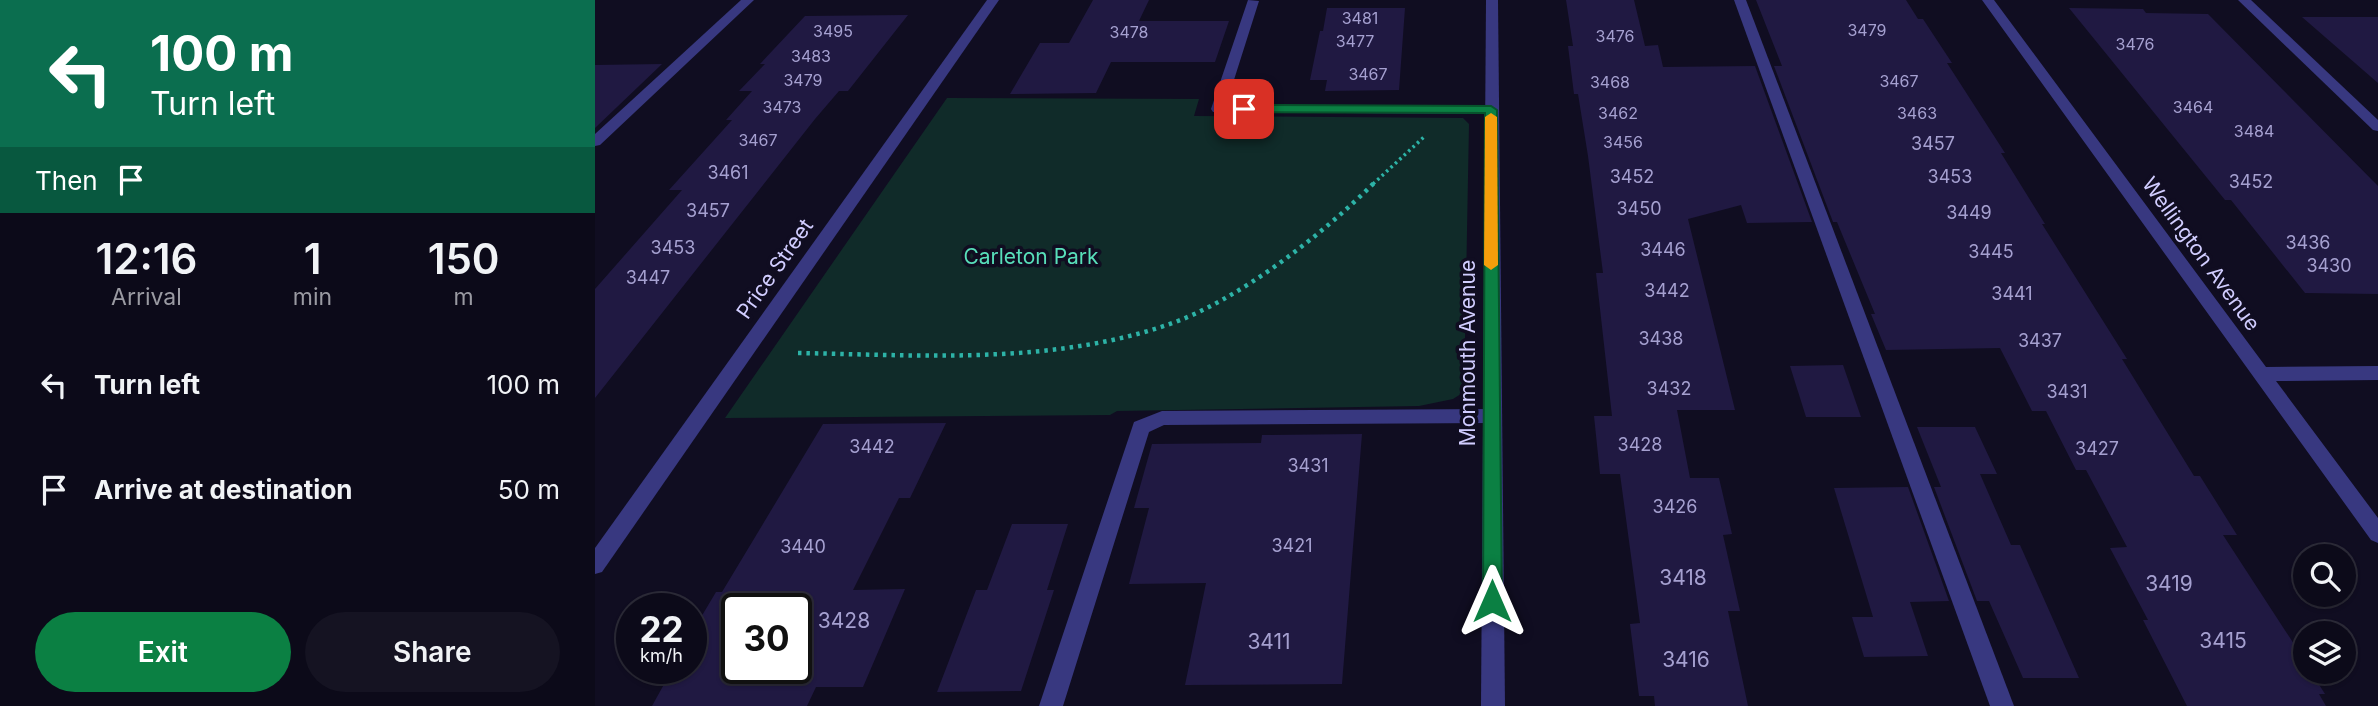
<!DOCTYPE html>
<html lang="en">
<head>
<meta charset="utf-8">
<style>
	body { margin:0; font-family:Inter,sans-serif; background:#151322; color:#f1f3f6; height:100vh; display:flex; flex-direction:column; font-size:26px; white-space:nowrap }
	* { box-sizing:border-box; margin:0 }
	p { font-size:23px; color:#9a9aa2 }
	.icon { flex:none; width:38px; height:38px; fill:none; stroke:currentColor; stroke-width:2; stroke-linecap:round; stroke-linejoin:round }
	.map { position:relative; flex:1; overflow:hidden }
	.sheet { display:flex; flex-direction:column; background:#0c0a19; width:595px }
	.sheet>* { flex:none }
	.banner { background:#0b6e4f; color:#fff; overflow:hidden }
	.buttons { position:absolute; left:1698px; top:544px; display:grid; gap:14px }
	.buttons a { display:grid; place-items:center; width:63px; height:63px; border-radius:50%; background:#0c0a19; box-shadow:0 2px 5px #0004,0 0 0 2px #2c2b38; font-size:35px }
	.speed { position:absolute; left:21px; top:593px; display:flex; gap:14px; font-size:35px; font-weight:700; text-align:center }
	.speed>* { display:grid; place-content:center; width:91px; height:91px; border-radius:50%; background:#0c0a19; box-shadow:0 2px 5px #0004,0 0 0 2px #2c2b38; line-height:1 }
	.speed small { font-size:18px; font-weight:400 }
	.speed .limit { border:4px solid #111; border-radius:10px; background:#fff; color:#111 }
	.pin { position:absolute; display:grid; place-items:center; width:60px; height:60px; color:#fff; margin:-30px; border-radius:14px; box-shadow:0 4px 10px #0006 }
	.me { position:absolute; width:77px; margin:-38px; rotate:0deg; stroke-linejoin:round; filter:drop-shadow(0 0 5px #0008) }
	.turn { display:flex; align-items:center; gap:24px; height:147px; padding:0 35px; font-size:32px }
	.turn .icon { width:91px; height:91px; stroke-width:2.5 }
	.turn b { display:block; font-size:49px; line-height:60px }
	.then { display:flex; align-items:center; height:66px; padding:0 35px; background:#0003; gap:14px; font-size:26px }
	.eta { display:flex; justify-content:space-evenly; align-items:center; height:119px; text-align:center }
	.eta b { font-size:42px; font-weight:600; line-height:49px }
	.primary-button { display:flex; gap:14px; margin-top:auto; padding:14px 35px }
	.primary-button a { flex:1; height:80px; border-radius:42px; background:#0b8043; color:#fff; font-size:28px; font-weight:600; line-height:80px; text-align:center }
	.primary-button a+a { background:#151322; color:#f1f3f6 }
	ul { padding:0; list-style:none }
	li { display:flex; align-items:center; gap:21px; height:105px; padding:0 35px }
	li div { flex:1 }
	li b { display:block; font-size:26px }
	li em { font-style:normal }
	main { display:flex; flex:1; min-height:0 }
	.map>svg:first-child { display:block }
	.green { fill:#102b29 }
	.building { fill:#201942; fill-rule:evenodd }
	.lines { fill:none; stroke-linecap:round; stroke-linejoin:round }
	.path-far1 { stroke:#2db3a7; stroke-width:3.5; stroke-dasharray:2.5 3.5; stroke-linecap:butt }
	.path { stroke:#2db3a7; stroke-width:4.5; stroke-dasharray:3.5 5; stroke-linecap:butt }
	.service { fill:#383880; fill-rule:evenodd }
	.minor { fill:#383880; fill-rule:evenodd }
	.route { fill:#0b8043; stroke:#07532c; stroke-width:2 }
	.slow { fill:#f59e0b }
	.labels { text-anchor:middle; stroke-width:7; stroke-linejoin:round; paint-order:stroke }
	.far-number-label { font-size:16px; fill:#a5a0d0 }
	.number-label { font-size:18px; fill:#a5a0d0 }
	.street-label { font-size:21px; fill:#d1cdff; stroke:#100d21 }
	.park-label { font-size:21px; fill:#58dfba; stroke:#100d21 }
	.near-number-label { font-size:21px; fill:#a5a0d0 }
</style>
</head>
<body>
<main>
<section class="sheet">
<div class="banner">
<div class="turn"><svg class="icon" aria-label="left" viewBox="0 0 24 24"><path d="M17 20v-9H6M10 6l-5 5 5 5"/></svg><div><b>100 m</b>Turn left</div></div>
<div class="then">Then<svg class="icon" aria-label="arrive" viewBox="0 0 24 24"><path d="M6 21V4h12l-3 4 3 4H6"/></svg></div>
</div>
<div class="eta">
<div><b>12:16</b><p>Arrival</p></div>
<div><b>1</b><p>min</p></div>
<div><b>150</b><p>m</p></div>
</div>
<ul>
<li><svg class="icon" aria-label="left" viewBox="0 0 24 24"><path d="M17 20v-9H6M10 6l-5 5 5 5"/></svg><div><b>Turn left</b></div><em>100 m</em></li>
<li><svg class="icon" aria-label="arrive" viewBox="0 0 24 24"><path d="M6 21V4h12l-3 4 3 4H6"/></svg><div><b>Arrive at destination</b></div><em>50 m</em></li>
</ul>
<div class="primary-button"><a>Exit</a><a>Share</a></div>
</section>
<div class="map">
<svg width="1783" height="706" viewBox="0 0 1783 706">
	<rect width="100%" height="100%" fill="#100d21"/>
	<!-- green -->
	<path class="green" d="M 352,98 L 604,99 L 599,116 L 868,118 L 874,124 L 869,392 L 858,399 L 824,406 L 522,411 L 515,415 L 130,418 Z"/>
	<!-- building -->
	<g class="building">
		<path d="M 498,0 L 554,0 L 544,21 L 634,21 L 620,62 L 516,62 L 501,93 L 415,94 L 445,43 L 474,43 Z"/>
		<path d="M 971,0 L 1039,0 L 1050,46 L 1063,45 L 1068,67 L 1160,66 L 1217,222 L 1152,223 L 1146,205 L 1093,219 L 1140,410 L 1082,410 L 1095,478 L 1124,478 L 1137,534 L 1128,535 L 1145,611 L 1133,611 L 1153,706 L 1060,706 L 1059,696 L 1044,696 L 1035,624 L 1045,623 L 1025,474 L 1005,474 L 999,416 L 1017,416 L 1001,273 L 1008,273 L 993,156 L 983,94 L 979,94 L 973,46 L 978,46 Z"/>
		<path d="M 1161,0 L 1311,0 L 1323,19 L 1328,19 L 1357,63 L 1352,63 L 1410,153 L 1406,153 L 1450,224 L 1447,224 L 1532,359 L 1527,359 L 1599,476 L 1605,476 L 1642,535 L 1628,535 L 1710,661 L 1710,672 L 1716,672 L 1730,694 L 1724,694 L 1731,706 L 1592,706 L 1548,620 L 1553,620 L 1515,548 L 1532,547 L 1491,470 L 1481,470 L 1451,411 L 1437,411 L 1405,348 L 1291,350 L 1276,314 L 1280,314 L 1242,222 L 1238,222 L 1179,66 L 1187,66 Z"/>
		<path d="M 732,8 L 810,8 L 804,90 L 730,91 L 732,80 L 715,80 L 725,31 L 728,31 Z"/>
		<path d="M 1474,8 L 1548,9 L 1551,13 L 1613,14 L 1783,186 L 1783,294 L 1710,293 L 1636,200 L 1630,200 Z"/>
		<path d="M 313,15 L 253,91 L 244,91 L 220,119 L 0,398 L 0,289 L 87,190 L 74,190 L 137,120 L 131,120 L 157,91 L 144,91 L 170,64 L 165,64 L 210,16 Z"/>
		<path d="M 1707,17 L 1783,17 L 1783,83 Z"/>
		<path d="M 67,64 L 0,128 L 0,65 Z"/>
		<path d="M 1248,365 L 1266,417 L 1211,417 L 1195,366 Z"/>
		<path d="M 351,423 L 315,498 L 304,498 L 258,590 L 310,589 L 268,687 L 221,687 L 212,706 L 57,706 L 78,668 L 96,668 L 96,634 L 121,592 L 127,592 L 228,424 ZM 142,609 L 201,609 L 201,668 L 142,668 Z"/>
		<path d="M 1322,427 L 1380,427 L 1402,474 L 1385,474 L 1416,545 L 1425,545 L 1484,678 L 1428,678 L 1394,601 L 1382,601 L 1339,487 L 1346,487 Z"/>
		<path d="M 767,434 L 747,684 L 590,685 L 611,583 L 534,584 L 554,508 L 539,508 L 557,444 L 666,443 L 667,435 Z"/>
		<path d="M 1313,487 L 1354,601 L 1315,602 L 1333,656 L 1269,657 L 1257,617 L 1278,617 L 1239,488 Z"/>
		<path d="M 417,524 L 473,524 L 452,590 L 459,590 L 426,691 L 342,692 L 381,590 L 392,590 Z"/>
	</g>
	<g class="lines">
		<!-- path-far1 -->
		<path class="path-far1" d="M 778,184 L 829,137"/>
		<!-- path -->
		<path class="path" d="M 203,353 C 325,355 454,365 572,325 C 643,301 727,235 780,182"/>
		<!-- service -->
		<g class="service">
			<path d="M 146,0 L 159,0 L 5,145 L 0,146 L 0,134 Z"/>
			<path d="M 653,0 L 664,1 L 631,105 L 896,106 L 903,110 L 896,114 L 618,112 L 616,109 Z"/>
			<path d="M 1139,0 L 1151,0 L 1419,706 L 1395,706 Z"/>
			<path d="M 1643,0 L 1656,0 L 1783,120 L 1783,131 L 1778,130 Z"/>
			<path d="M 896,409 L 903,411 L 905,416 L 903,421 L 896,423 L 569,425 L 554,432 L 468,706 L 444,706 L 539,422 L 567,411 Z"/>
		</g>
		<!-- minor -->
		<g class="minor">
			<path d="M 392,0 L 404,0 L 7,572 L 0,574 L 0,548 Z"/>
			<path d="M 891,0 L 903,0 L 910,706 L 886,706 Z"/>
			<path d="M 1387,0 L 1399,0 L 1671,367 L 1783,366 L 1783,380 L 1681,381 L 1783,518 L 1783,543 L 1776,540 Z"/>
		</g>
	</g>
	<!-- route -->
	<path class="route" d="M 649,105 L 896,106 L 902,110 L 907,601 L 904,607 L 897,610 L 890,607 L 888,601 L 890,113 L 644,112 L 642,109 Z"/>
	<!-- slow -->
	<path class="slow" d="M 896,113 L 902,117 L 903,265 L 896,270 L 889,265 L 890,117 Z"/>
	<g class="labels">
		<!-- far-number labels -->
		<g class="far-number-label">
			<text x="765" y="24">3481</text>
			<text x="1272" y="36">3479</text>
			<text x="238" y="37">3495</text>
			<text x="534" y="38">3478</text>
			<text x="1020" y="42">3476</text>
			<text x="760" y="47">3477</text>
			<text x="1540" y="50">3476</text>
			<text x="216" y="62">3483</text>
			<text x="773" y="80">3467</text>
			<text x="208" y="86">3479</text>
			<text x="1304" y="87">3467</text>
			<text x="1015" y="88">3468</text>
			<text x="187" y="113">3473</text>
			<text x="1598" y="113">3464</text>
			<text x="1023" y="119">3462</text>
			<text x="1322" y="119">3463</text>
			<text x="1659" y="137">3484</text>
			<text x="163" y="146">3467</text>
			<text x="1028" y="148">3456</text>
		</g>
		<!-- number labels -->
		<g class="number-label">
			<text x="1338" y="150">3457</text>
			<text x="133" y="179">3461</text>
			<text x="1037" y="183">3452</text>
			<text x="1355" y="183">3453</text>
			<text x="1656" y="188">3452</text>
			<text x="1044" y="215">3450</text>
			<text x="113" y="217">3457</text>
			<text x="1374" y="219">3449</text>
			<text x="1713" y="249">3436</text>
			<text x="78" y="254">3453</text>
			<text x="1068" y="256">3446</text>
			<text x="1396" y="258">3445</text>
			<text x="1734" y="272">3430</text>
			<text x="53" y="284">3447</text>
			<text x="1072" y="297">3442</text>
			<text x="1417" y="300">3441</text>
			<text x="1066" y="345">3438</text>
			<text x="1445" y="347">3437</text>
			<text x="1074" y="395">3432</text>
			<text x="1472" y="398">3431</text>
			<text x="1045" y="451">3428</text>
			<text x="277" y="453">3442</text>
			<text x="1502" y="455">3427</text>
			<text x="713" y="472">3431</text>
			<text x="1080" y="513">3426</text>
			<text x="697" y="552">3421</text>
			<text x="208" y="553">3440</text>
		</g>
		<!-- street labels -->
		<g class="street-label">
			<text transform="translate(1606 254) rotate(54)" y="7">Wellington Avenue</text>
			<text transform="translate(180 269) rotate(-55)" y="7">Price Street</text>
			<text transform="translate(873 353) rotate(-90)" y="7">Monmouth Avenue</text>
		</g>
		<!-- park labels -->
		<g class="park-label">
			<text x="436" y="264">Carleton Park</text>
		</g>
		<!-- near-number labels -->
		<g class="near-number-label">
			<text x="1088" y="585">3418</text>
			<text x="1574" y="591">3419</text>
			<text x="249" y="628">3428</text>
			<text x="1628" y="648">3415</text>
			<text x="674" y="649">3411</text>
			<text x="1091" y="667">3416</text>
		</g>
	</g>
</svg>
<div class="buttons">
<a><svg class="icon" aria-label="search" viewBox="0 0 24 24"><circle cx="10" cy="10" r="6"/><path d="M15 15l6 6"/></svg></a>
<a><svg class="icon" aria-label="layers" viewBox="0 0 24 24"><path d="M12 4l9 5-9 5-9-5zM3 14l9 5 9-5"/></svg></a>
</div>
<div class="speed"><div>22<small>km/h</small></div><div class="limit">30</div></div>
<div class="pin" style="left:649px;top:109px;background:#d93025"><svg class="icon" aria-label="arrive" viewBox="0 0 24 24"><path d="M6 21V4h12l-3 4 3 4H6"/></svg></div>
<svg class="me" style="left:897px;top:601px" viewBox="-20 -20 40 40"><path d="M0-17L14 15 0 8-14 15z" fill="#0b8043" stroke="#fff" stroke-width="4"/></svg>
</div>
</main>
</body>
</html>
